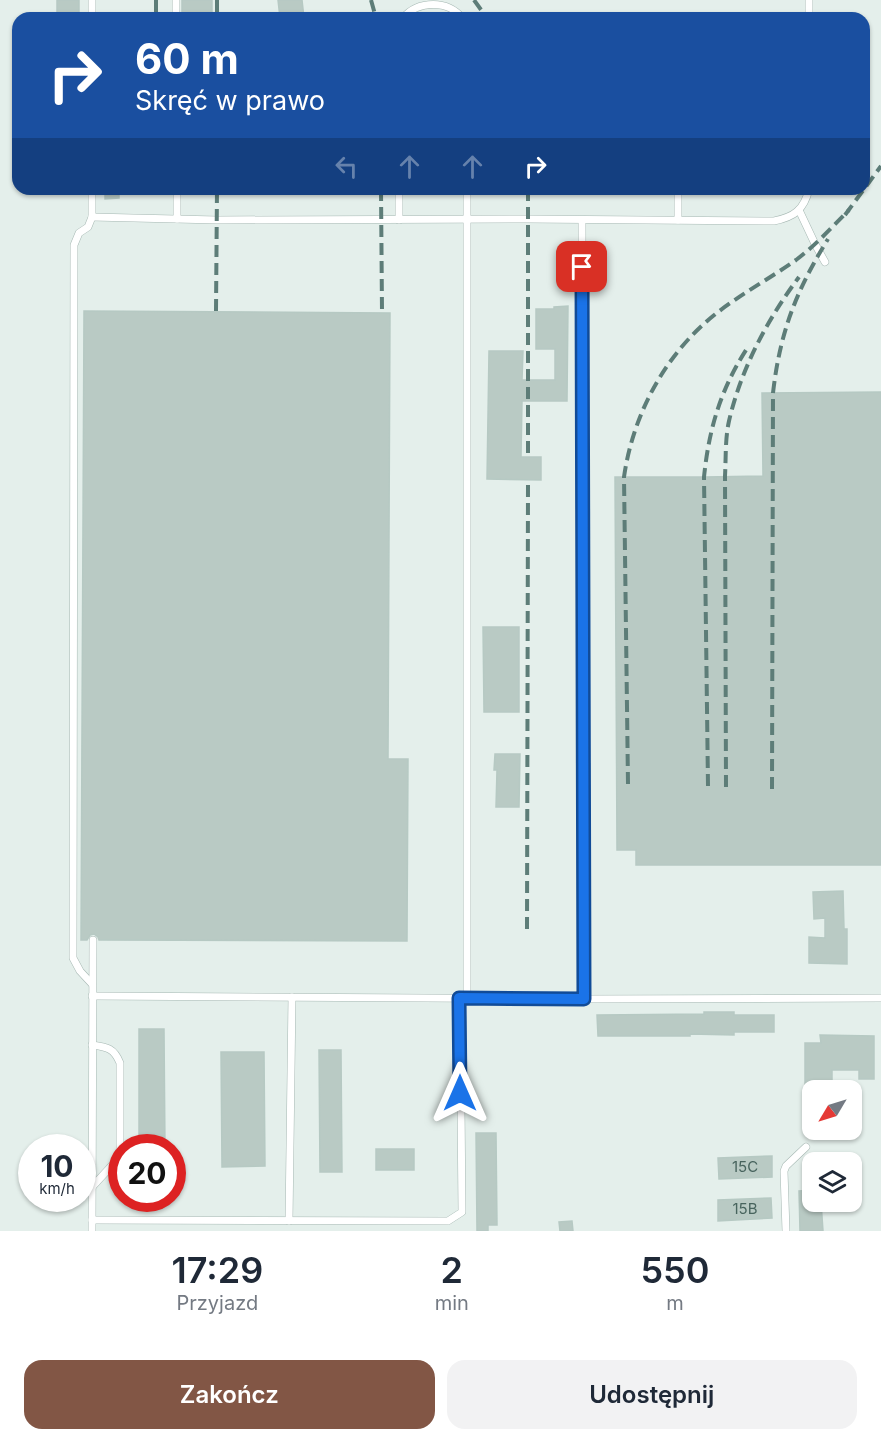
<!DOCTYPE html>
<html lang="pl">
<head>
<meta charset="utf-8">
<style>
	body { margin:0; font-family:Inter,sans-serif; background:#f2f2f3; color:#1f2937; height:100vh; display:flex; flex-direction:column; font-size:22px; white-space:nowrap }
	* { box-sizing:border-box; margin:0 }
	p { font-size:20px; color:#747a83 }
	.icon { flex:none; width:33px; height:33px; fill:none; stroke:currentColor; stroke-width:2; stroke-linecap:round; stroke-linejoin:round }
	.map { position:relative; height:1231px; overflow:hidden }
	.sheet { display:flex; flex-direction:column; background:#fff; flex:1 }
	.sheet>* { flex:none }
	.guide { position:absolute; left:12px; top:12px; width:858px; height:183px; border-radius:18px; box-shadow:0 2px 4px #0004; background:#1a4fa0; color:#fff; overflow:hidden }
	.needle { width:39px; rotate:232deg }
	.buttons { position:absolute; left:802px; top:1080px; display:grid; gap:12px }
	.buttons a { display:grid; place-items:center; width:60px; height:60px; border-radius:12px; background:#fff; box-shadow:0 2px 4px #0004; font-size:30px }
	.speed { position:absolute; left:18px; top:1134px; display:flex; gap:12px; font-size:30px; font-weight:700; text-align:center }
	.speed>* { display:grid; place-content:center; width:78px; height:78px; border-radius:50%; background:#fff; box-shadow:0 2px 4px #0004; line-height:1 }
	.speed small { font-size:15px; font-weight:400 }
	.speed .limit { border:9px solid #d22; background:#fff; color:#111 }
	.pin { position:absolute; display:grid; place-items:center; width:51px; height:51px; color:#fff; margin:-26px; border-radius:12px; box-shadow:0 3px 9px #0006 }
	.me { position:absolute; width:66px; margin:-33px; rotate:0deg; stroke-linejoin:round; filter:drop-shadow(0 0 4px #0008) }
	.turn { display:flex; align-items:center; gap:21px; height:126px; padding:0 24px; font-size:27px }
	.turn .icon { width:78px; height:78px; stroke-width:2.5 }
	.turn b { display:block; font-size:42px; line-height:51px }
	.lanes { display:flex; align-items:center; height:57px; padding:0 24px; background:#0003; justify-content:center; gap:30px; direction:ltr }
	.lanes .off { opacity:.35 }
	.eta { display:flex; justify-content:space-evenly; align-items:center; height:102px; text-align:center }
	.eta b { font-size:36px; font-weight:600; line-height:42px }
	.cta { display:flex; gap:12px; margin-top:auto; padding:12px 24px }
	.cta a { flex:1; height:69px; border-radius:18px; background:#825645; color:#fff; font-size:24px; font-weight:600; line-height:69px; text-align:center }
	.cta a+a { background:#f2f2f3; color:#1f2937 }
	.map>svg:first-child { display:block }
	.building { fill:#b9cac4; stroke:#b6c9c3; stroke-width:1.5 }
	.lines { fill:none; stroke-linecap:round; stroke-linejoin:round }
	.service-casing { stroke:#a6b8b3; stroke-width:8 }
	.service { stroke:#fff; stroke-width:7 }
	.rail { stroke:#5d7d78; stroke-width:4; stroke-dasharray:12 6; stroke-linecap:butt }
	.route-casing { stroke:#114b97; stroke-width:15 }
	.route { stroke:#1a73e8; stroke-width:10 }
	.labels { text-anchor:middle; stroke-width:4.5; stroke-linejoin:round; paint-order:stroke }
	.number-label { font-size:15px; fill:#48645e }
</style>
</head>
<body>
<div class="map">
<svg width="881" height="1231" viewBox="0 0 881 1231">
	<rect width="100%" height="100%" fill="#e4efeb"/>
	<!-- building -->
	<g class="building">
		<rect x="57" y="0" width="22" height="18"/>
		<rect x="182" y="0" width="30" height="18"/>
		<path d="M 278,0 L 302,0 L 304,18 L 280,18 Z"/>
		<path d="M 105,189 L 119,189 L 119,198 L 105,199 Z"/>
		<path d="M 568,306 L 567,401 L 522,401 L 521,457 L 541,457 L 541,480 L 487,479 L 489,351 L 523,351 L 522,380 L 555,380 L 555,349 L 536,349 L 536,309 L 554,309 L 554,307 Z"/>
		<path d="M 84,311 L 390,313 L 388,759 L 408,759 L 407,941 L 99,940 L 98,937 L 94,934 L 90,935 L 87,940 L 81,940 Z"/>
		<path d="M 881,392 L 881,865 L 636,865 L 636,850 L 617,850 L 615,477 L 704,477 L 763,476 L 762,393 Z"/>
		<path d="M 483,627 L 519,627 L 519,712 L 484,712 Z"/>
		<path d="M 495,754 L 520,754 L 519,807 L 496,807 L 497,770 L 494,770 Z"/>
		<path d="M 843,891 L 844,929 L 847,929 L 847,964 L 809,963 L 809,937 L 825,938 L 825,918 L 814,919 L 813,892 Z"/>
		<path d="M 704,1012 L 734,1012 L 734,1015 L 774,1015 L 774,1032 L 734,1032 L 734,1035 L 690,1034 L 690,1036 L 598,1036 L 597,1015 L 704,1014 Z"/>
		<path d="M 139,1029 L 164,1029 L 165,1148 L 139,1148 Z"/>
		<path d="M 820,1035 L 874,1036 L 874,1079 L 859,1079 L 859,1070 L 832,1070 L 832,1085 L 805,1084 L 805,1043 L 821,1043 Z"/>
		<path d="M 319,1050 L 341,1050 L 342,1172 L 320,1172 Z"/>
		<path d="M 221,1052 L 264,1052 L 265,1166 L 222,1167 Z"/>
		<path d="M 476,1133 L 496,1133 L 497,1225 L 488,1225 L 488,1231 L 477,1231 Z"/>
		<rect x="376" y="1149" width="38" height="21"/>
		<path d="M 772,1156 L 772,1177 L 719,1179 L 718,1158 Z"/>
		<path d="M 813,1190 L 813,1202 L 821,1202 L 823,1231 L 800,1231 L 799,1191 Z"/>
		<path d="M 771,1198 L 772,1218 L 718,1221 L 718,1200 Z"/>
		<path d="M 572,1221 L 573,1231 L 560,1231 L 559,1222 Z"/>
	</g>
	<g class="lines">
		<defs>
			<g id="service">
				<path d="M 92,0 L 92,18"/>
				<path d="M 176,0 L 176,18"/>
				<path d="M 809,0 L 809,18"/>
				<path d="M 403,18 C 418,0 449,0 462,18"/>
				<path d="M 92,189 L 92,217 L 88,227 L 79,233 L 74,245 L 73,958 L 80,971 L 92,984"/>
				<path d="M 177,189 L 177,219"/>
				<path d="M 399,189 L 399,220"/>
				<path d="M 467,189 L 467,998"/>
				<path d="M 678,189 L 678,220"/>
				<path d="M 799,210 L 815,244 L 825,262"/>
				<path d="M 92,217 L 217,220 L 528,219 L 774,221 C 794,217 804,210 809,189"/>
				<path d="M 582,220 L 584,999"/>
				<path d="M 92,996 L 584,999 L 881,998"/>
				<path d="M 92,1187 L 117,1160 L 120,1149 L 120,1063 C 114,1048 107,1047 92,1045"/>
				<path d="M 92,1220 L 448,1221 L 462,1212 L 460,998"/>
				<path d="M 289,1221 L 292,997"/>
				<path d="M 92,1231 L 93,940"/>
				<path d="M 786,1231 L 784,1171 L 786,1166 L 806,1147"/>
			</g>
		</defs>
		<!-- service casing -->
		<use href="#service" class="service-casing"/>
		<!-- service -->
		<use href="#service" class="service"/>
		<!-- rail -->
		<g class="rail">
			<path d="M 156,0 L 156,18"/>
			<path d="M 217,0 L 217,18"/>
			<path d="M 371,0 L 376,18"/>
			<path d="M 474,0 L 487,18"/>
			<path d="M 381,189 L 382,311"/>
			<path d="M 528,189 L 528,453"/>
			<path d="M 845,215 L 881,166"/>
			<path d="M 216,311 L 217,189"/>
			<path d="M 628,784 L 624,477 C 633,415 664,356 713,316 C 739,295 769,279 796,260 C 816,245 832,227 849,210"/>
			<path d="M 708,786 L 704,477 C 709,429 720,391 746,350"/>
			<path d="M 726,787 L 725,476 C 726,458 725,439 729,421 C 741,369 767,320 799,277"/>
			<path d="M 772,789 L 773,393 C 780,332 796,291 828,239"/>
			<path d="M 527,929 L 528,484"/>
		</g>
	</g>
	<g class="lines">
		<defs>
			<path id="route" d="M 460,1093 L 459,998 L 584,999 L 582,267"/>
		</defs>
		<!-- route casing -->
		<use href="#route" class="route-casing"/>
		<!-- route -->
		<use href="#route" class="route"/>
	</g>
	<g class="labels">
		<!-- number labels -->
		<g class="number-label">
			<text x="745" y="1172">15C</text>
			<text x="745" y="1214">15B</text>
		</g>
	</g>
</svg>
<div class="buttons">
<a><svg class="needle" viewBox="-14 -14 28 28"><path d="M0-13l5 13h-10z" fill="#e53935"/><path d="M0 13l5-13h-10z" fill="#747a83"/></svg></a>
<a><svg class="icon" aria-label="layers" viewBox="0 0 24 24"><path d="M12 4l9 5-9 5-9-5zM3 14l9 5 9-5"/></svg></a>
</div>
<div class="speed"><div>10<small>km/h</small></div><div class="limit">20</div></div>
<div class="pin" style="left:582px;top:267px;background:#d93025"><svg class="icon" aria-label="arrive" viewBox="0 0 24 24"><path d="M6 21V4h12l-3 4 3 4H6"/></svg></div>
<svg class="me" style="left:460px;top:1093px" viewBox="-20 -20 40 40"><path d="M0-17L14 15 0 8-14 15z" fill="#1a73e8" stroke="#fff" stroke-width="4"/></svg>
<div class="guide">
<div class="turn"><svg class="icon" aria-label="right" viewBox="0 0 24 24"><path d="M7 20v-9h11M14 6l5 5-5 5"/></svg><div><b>60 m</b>Skręć w prawo</div></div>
<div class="lanes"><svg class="icon off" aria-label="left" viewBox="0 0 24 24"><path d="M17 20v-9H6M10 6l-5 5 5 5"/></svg><svg class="icon off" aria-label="ahead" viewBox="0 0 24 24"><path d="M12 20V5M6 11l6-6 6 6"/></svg><svg class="icon off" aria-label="ahead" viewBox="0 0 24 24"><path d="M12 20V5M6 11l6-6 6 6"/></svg><svg class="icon" aria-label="right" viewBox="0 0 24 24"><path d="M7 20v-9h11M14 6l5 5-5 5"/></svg></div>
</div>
</div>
<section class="sheet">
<div class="eta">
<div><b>17:29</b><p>Przyjazd</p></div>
<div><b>2</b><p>min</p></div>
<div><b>550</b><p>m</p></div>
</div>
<div class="cta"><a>Zakończ</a><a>Udostępnij</a></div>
</section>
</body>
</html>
